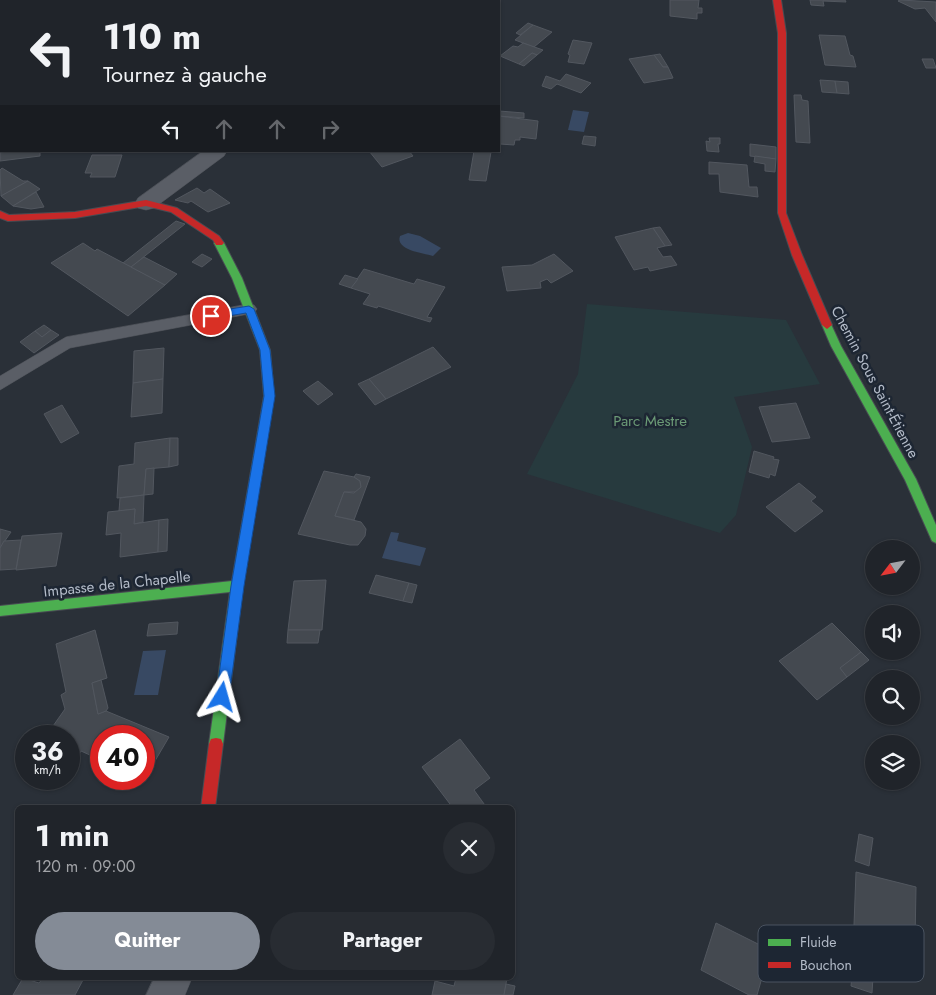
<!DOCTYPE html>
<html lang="fr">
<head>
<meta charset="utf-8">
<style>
	body { margin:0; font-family:Jost,sans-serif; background:#282c32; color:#f1f3f6; height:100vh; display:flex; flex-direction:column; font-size:19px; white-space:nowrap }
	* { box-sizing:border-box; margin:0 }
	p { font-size:16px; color:#a2a4a8 }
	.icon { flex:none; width:28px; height:28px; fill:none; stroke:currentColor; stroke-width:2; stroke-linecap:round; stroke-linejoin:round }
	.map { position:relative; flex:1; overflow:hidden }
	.sheet { position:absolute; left:15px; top:805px; width:500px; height:175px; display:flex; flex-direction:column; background:#20242a; border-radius:8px; box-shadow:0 1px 4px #0004,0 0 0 1px #3d4147 }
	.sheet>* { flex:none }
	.top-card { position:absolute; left:0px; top:0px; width:500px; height:152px; box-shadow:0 1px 4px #0004,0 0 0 1px #3d4147; background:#20242a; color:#f1f3f6; overflow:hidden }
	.needle { width:32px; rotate:238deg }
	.fabs { position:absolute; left:865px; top:540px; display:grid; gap:10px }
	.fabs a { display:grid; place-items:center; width:55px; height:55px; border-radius:50%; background:#20242a; box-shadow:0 1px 4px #0004,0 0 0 1px #3d4147; font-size:25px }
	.speed { position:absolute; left:15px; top:725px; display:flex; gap:10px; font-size:25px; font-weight:700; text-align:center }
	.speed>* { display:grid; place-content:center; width:65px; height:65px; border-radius:50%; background:#20242a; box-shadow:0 1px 4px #0004,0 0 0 1px #3d4147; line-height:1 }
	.speed small { font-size:12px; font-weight:400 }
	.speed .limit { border:8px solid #d22; background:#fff; color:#111 }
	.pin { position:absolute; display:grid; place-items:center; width:42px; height:42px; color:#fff; margin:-21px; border:2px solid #fff; border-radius:50%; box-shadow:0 1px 5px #0007 }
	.me { position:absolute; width:55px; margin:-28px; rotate:8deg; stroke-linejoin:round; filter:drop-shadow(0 0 4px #0008) }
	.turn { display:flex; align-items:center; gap:18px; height:105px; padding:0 20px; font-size:22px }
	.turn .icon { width:65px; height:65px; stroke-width:2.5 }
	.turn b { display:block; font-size:35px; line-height:42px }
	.lanes { display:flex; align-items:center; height:48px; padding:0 20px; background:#0003; justify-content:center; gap:25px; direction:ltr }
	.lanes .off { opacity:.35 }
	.round { display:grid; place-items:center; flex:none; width:52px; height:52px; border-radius:26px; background:#282c32 }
	.head { display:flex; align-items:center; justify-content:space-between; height:85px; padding:0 20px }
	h1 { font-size:30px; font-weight:700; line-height:38px }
	.cta { display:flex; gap:10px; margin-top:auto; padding:10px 20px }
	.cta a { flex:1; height:58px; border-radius:30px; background:#848b96; color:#fff; font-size:20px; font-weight:700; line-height:58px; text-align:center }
	.cta a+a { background:#282c32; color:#f1f3f6 }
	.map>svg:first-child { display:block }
	.green { fill:#273a3e }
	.water { fill:#384963 }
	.building { fill:#444950; stroke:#52575f }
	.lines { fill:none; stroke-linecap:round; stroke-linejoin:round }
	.lane-casing { stroke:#484c53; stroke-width:1 }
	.street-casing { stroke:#484c53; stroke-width:1 }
	.fast-casing { stroke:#484c53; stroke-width:2 }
	.jam-casing { stroke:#484c53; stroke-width:2 }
	.lane { fill:#5a5e66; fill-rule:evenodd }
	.street { fill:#5a5e66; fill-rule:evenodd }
	.fast { fill:#4caf50; fill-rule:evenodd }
	.jam { fill:#c62828; fill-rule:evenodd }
	.route { fill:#1a73e8; stroke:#114b97 }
	.labels { text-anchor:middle; stroke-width:5; stroke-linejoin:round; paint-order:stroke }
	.street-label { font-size:15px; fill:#b4bcc9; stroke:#1d2633 }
	.park-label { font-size:15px; fill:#6b9a76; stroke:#1d2633 }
	.key { fill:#1d2633; stroke:#4a5360; stroke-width:1 }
	.key-label { font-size:14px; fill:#b4bcc9 }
</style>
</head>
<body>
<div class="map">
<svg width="936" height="995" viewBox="0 0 936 995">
	<rect width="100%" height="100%" fill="#2a3038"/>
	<!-- green -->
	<path class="green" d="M 587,304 L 786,320 L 820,384 L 734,397 L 752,447 L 736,515 L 720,533 L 527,474 L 578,374 Z"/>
	<!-- water -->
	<g class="water">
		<path d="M 573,110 L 589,112 L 584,132 L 568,130 Z"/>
		<path d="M 408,233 L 420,236 L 441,248 L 433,256 C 423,253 395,250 400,236 Z"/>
		<path d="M 391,532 L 399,533 L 397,541 L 426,548 L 420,566 L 382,558 Z"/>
		<path d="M 166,650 L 158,695 L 134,695 L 143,651 Z"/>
	</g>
	<!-- building -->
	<g class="building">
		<path d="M 670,0 L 699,0 L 698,8 L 702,8 L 702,13 L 697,13 L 697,19 L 670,16 Z"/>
		<path d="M 810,0 L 845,0 L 846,2 L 823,1 L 824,6 L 811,5 Z"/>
		<path d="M 900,0 L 936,2 L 936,22 L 925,8 L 915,9 L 898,1 Z"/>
		<path d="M 528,23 L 533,25 L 520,35 L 516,33 Z"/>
		<path d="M 533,25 L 552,32 L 534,47 L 515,40 Z"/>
		<path d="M 819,35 L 845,36 L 850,55 L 853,56 L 856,67 L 825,65 Z"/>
		<path d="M 573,40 L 592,43 L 584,64 L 568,62 L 570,55 L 568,54 Z"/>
		<path d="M 523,43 L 543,50 L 537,55 L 532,53 L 519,64 L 500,56 L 513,46 L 518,47 Z"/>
		<path d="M 532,53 L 537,55 L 524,66 L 519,64 Z"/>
		<path d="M 660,54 L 668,67 L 663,67 L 654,55 Z"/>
		<path d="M 654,55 L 663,67 L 668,67 L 673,78 L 644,83 L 629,59 Z"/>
		<path d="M 922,59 L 933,59 L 936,68 L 926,68 Z"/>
		<path d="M 566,74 L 591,83 L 581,93 L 557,84 L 551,89 L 542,86 L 546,76 L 560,81 Z"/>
		<path d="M 820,80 L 835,81 L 837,93 L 822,92 Z"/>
		<path d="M 835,81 L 848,82 L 849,94 L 837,93 Z"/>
		<path d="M 794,95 L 801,95 L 802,100 L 808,101 L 810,143 L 796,142 Z"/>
		<path d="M 499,111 L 524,113 L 524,118 L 499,116 Z"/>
		<path d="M 499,116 L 538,121 L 536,139 L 520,137 L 520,140 L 515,140 L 514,145 L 500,144 Z"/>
		<path d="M 584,136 L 596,137 L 595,146 L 582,144 Z"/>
		<path d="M 709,138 L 720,138 L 720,144 L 718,144 L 719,152 L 707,151 L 706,141 L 710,142 Z"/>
		<path d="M 0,142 L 1,151 L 40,151 L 40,156 L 0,161 Z"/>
		<path d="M 750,144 L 776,147 L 776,159 L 750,156 Z"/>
		<path d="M 369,151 L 409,151 L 413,156 L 382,167 Z"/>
		<path d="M 474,151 L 491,152 L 486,181 L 469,180 Z"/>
		<path d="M 92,155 L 122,155 L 115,177 L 90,177 L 92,173 L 85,173 Z"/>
		<path d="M 755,156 L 776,159 L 775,172 L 765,171 L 765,164 L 754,162 Z"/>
		<path d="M 709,162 L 747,165 L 749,187 L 757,187 L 758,197 L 720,192 L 719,174 L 709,174 Z"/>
		<path d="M 2,168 L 23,181 L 28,181 L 1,196 L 0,170 Z"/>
		<path d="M 28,181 L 40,189 L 13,206 L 1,196 Z"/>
		<path d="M 197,188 L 204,193 L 210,189 L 230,203 L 208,212 L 191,201 L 188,203 L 175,200 Z"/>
		<path d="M 36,192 L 44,207 L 31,209 L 13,206 Z"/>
		<path d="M 176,221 L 185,224 L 131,267 L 123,263 Z"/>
		<path d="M 660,227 L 672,245 L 665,246 L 653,228 Z"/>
		<path d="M 653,228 L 665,246 L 657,248 L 663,257 L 671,256 L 677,265 L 650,271 L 648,267 L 634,270 L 615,237 Z"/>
		<path d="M 83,243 L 95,251 L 97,249 L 165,285 L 128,316 L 51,263 Z"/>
		<path d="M 202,254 L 212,259 L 202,267 L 192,262 Z"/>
		<path d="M 554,254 L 573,271 L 551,283 L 547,279 L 540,282 L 541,288 L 507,291 L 502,267 L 532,265 Z"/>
		<path d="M 144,257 L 177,274 L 165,285 L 131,267 Z"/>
		<path d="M 364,269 L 414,284 L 417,279 L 445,287 L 427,317 L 432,318 L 430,322 L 378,306 L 377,308 L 363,304 L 370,294 L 351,288 Z"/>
		<path d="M 345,275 L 358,279 L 351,288 L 339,284 Z"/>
		<path d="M 44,325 L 51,330 L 42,337 L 35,331 Z"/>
		<path d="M 51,330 L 59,335 L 34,353 L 20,342 L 35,331 L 42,337 Z"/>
		<path d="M 433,347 L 451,367 L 386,399 L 369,379 Z"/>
		<path d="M 164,348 L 163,379 L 133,383 L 134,351 Z"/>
		<path d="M 163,379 L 162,413 L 131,417 L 133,383 Z"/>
		<path d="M 369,379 L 386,399 L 375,405 L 358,384 Z"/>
		<path d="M 318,381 L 333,394 L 318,405 L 303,391 Z"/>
		<path d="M 796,403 L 810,438 L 772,442 L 759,407 Z"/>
		<path d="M 62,405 L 79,433 L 61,443 L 44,414 Z"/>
		<path d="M 170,438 L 169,467 L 146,469 L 144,495 L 117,498 L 119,466 L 134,464 L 135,443 Z"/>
		<path d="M 170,438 L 178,438 L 178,465 L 169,467 Z"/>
		<path d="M 754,451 L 774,457 L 773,459 L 779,460 L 775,476 L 770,474 L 769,478 L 749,472 Z"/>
		<path d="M 154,468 L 153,494 L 144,495 L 146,469 Z"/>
		<path d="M 324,471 L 354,477 L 360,481 L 361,487 L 356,492 L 344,492 L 335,516 L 361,522 L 364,526 L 366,529 L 365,536 L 358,545 L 350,545 L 298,534 Z"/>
		<path d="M 356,474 L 370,477 L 354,520 L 335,516 L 344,492 L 354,493 L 361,487 L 360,481 L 354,477 Z"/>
		<path d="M 799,483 L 816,497 L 811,501 L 823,511 L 795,532 L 766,507 Z"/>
		<path d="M 144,495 L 143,522 L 134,524 L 135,509 L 119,511 L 120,498 Z"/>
		<path d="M 135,509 L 134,524 L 159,520 L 158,552 L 120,557 L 121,533 L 106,535 L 108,512 Z"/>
		<path d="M 168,519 L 167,551 L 158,552 L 159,520 Z"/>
		<path d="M 0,529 L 11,532 L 0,548 Z"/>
		<path d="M 62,533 L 56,566 L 16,570 L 22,536 Z"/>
		<path d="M 21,540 L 16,569 L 0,570 L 0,548 L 4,541 Z"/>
		<path d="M 376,575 L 409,583 L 403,601 L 369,593 Z"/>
		<path d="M 326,580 L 322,630 L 288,630 L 294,581 Z"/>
		<path d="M 409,583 L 417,585 L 412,603 L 403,601 Z"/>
		<path d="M 178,622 L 177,634 L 147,636 L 149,624 Z"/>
		<path d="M 832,623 L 861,652 L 840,668 L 847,677 L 817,700 L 779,661 Z"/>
		<path d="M 95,630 L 107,678 L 92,683 L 98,714 L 106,711 L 169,737 L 145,778 L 144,736 L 101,736 L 101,760 L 81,751 L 71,767 L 69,766 L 69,736 L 46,736 L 65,709 L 61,695 L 66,692 L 56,644 Z"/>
		<path d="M 288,630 L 320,630 L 318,643 L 287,643 Z"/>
		<path d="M 861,652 L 869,660 L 847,677 L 840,668 Z"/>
		<path d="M 101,680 L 108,708 L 106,711 L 98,714 L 92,683 Z"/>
		<path d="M 460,739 L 490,778 L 474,790 L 487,808 L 453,808 L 422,767 Z"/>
		<path d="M 859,834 L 873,838 L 869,866 L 855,861 Z"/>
		<path d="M 856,872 L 916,887 L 915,942 L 854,925 Z"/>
		<path d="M 716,923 L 770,950 L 757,995 L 749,995 L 701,970 Z"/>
		<path d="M 854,955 L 874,961 L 872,993 L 851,986 Z"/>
		<path d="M 23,978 L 39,983 L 43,978 L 79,978 L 83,980 L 75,995 L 13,995 Z"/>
		<path d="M 456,978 L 507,978 L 504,995 L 432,995 L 435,981 L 454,986 Z"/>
		<path d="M 506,984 L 515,986 L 513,995 L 504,995 Z"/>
	</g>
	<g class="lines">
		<defs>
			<path id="lane" d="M 249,304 L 254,305 L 257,309 L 254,313 L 70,348 L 0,390 L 0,376 L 66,337 Z"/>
			<g id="street">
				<path d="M 203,151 L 227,151 L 224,156 L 154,208 L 146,210 L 138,208 L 135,203 L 138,198 Z"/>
				<path d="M 154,978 L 192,978 L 185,995 L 146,995 Z"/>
			</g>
			<g id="fast">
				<path d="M 219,240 L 224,243 L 242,278 L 270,350 L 274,396 L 243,586 L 223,744 L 221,749 L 216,750 L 211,749 L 209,744 L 230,592 L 0,616 L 0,606 L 232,581 L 264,396 L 260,350 L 232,278 L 214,243 Z"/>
				<path d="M 827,321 L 830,322 L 841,346 L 916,479 L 936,525 L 936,543 L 932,541 L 905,480 L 831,346 L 822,325 Z"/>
			</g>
			<g id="jam">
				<path d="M 773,0 L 781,0 L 786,33 L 786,213 L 802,255 L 832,325 L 827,329 L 822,325 L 792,255 L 778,213 L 778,33 Z"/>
				<path d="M 146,200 L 177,208 L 219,236 L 224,243 L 222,245 L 216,245 L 213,240 L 171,212 L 146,206 L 75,218 L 8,221 L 0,218 L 0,211 L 9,215 L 75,212 Z"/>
				<path d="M 216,738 L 221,739 L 223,744 L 215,808 L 201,808 L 209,744 L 211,739 Z"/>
			</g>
		</defs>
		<!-- lane casing -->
		<use href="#lane" class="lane-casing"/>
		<!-- street casing -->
		<use href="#street" class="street-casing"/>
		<!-- fast casing -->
		<use href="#fast" class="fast-casing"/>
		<!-- jam casing -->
		<use href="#jam" class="jam-casing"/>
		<!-- lane -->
		<use href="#lane" class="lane"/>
		<!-- street -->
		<use href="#street" class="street"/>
		<!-- fast -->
		<use href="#fast" class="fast"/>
		<!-- jam -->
		<use href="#jam" class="jam"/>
	</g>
	<!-- route -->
	<path class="route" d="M 249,306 L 254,309 L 270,350 L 275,396 L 244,586 L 229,697 L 227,701 L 222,703 L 218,701 L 216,697 L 231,586 L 264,396 L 260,350 L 246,313 L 211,319 L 206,316 L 211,312 Z"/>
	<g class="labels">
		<!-- street labels -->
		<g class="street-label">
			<text transform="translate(875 382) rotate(62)" y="5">Chemin Sous Saint-Étienne</text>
			<text transform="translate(117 584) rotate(-6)" y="5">Impasse de la Chapelle</text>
		</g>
		<!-- park labels -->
		<g class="park-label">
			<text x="650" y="426">Parc Mestre</text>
		</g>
	</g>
	<!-- legend -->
	<rect x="758" y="925" width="166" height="57" rx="8" class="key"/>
	<rect x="768" y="939" width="23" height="7" fill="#4caf50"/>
	<rect x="768" y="962" width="23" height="6" fill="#c62828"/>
	<g class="key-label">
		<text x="800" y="947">Fluide</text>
		<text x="800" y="970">Bouchon</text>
	</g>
</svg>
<div class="fabs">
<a><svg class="needle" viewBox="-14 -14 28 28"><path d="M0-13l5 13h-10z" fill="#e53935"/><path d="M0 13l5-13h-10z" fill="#a2a4a8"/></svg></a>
<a><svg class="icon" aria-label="sound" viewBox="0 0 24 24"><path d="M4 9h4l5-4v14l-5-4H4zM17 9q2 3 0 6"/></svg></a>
<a><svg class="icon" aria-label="search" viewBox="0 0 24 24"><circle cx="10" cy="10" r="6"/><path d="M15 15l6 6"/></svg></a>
<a><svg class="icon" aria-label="layers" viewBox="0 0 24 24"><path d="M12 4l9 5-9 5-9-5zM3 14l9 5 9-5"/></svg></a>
</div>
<div class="speed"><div>36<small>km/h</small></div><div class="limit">40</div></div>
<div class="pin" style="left:211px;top:316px;background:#d93025"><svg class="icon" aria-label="arrive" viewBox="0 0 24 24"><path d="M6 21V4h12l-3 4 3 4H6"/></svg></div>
<svg class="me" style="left:222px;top:697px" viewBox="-20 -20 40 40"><path d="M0-17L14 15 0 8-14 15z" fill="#1a73e8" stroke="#fff" stroke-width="4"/></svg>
<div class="top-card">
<div class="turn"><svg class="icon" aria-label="left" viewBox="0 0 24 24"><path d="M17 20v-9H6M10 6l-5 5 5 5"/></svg><div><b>110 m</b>Tournez à gauche</div></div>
<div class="lanes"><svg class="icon" aria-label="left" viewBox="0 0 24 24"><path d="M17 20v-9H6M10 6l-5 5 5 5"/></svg><svg class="icon off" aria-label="ahead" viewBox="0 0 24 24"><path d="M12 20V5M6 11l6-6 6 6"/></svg><svg class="icon off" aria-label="ahead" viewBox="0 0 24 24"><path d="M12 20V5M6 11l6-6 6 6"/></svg><svg class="icon off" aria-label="right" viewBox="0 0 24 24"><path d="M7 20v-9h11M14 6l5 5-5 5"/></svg></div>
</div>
<section class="sheet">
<div class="head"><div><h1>1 min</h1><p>120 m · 09:00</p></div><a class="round"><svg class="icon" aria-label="close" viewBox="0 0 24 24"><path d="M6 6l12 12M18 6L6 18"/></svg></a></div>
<div class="cta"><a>Quitter</a><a>Partager</a></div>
</section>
</div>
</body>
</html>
